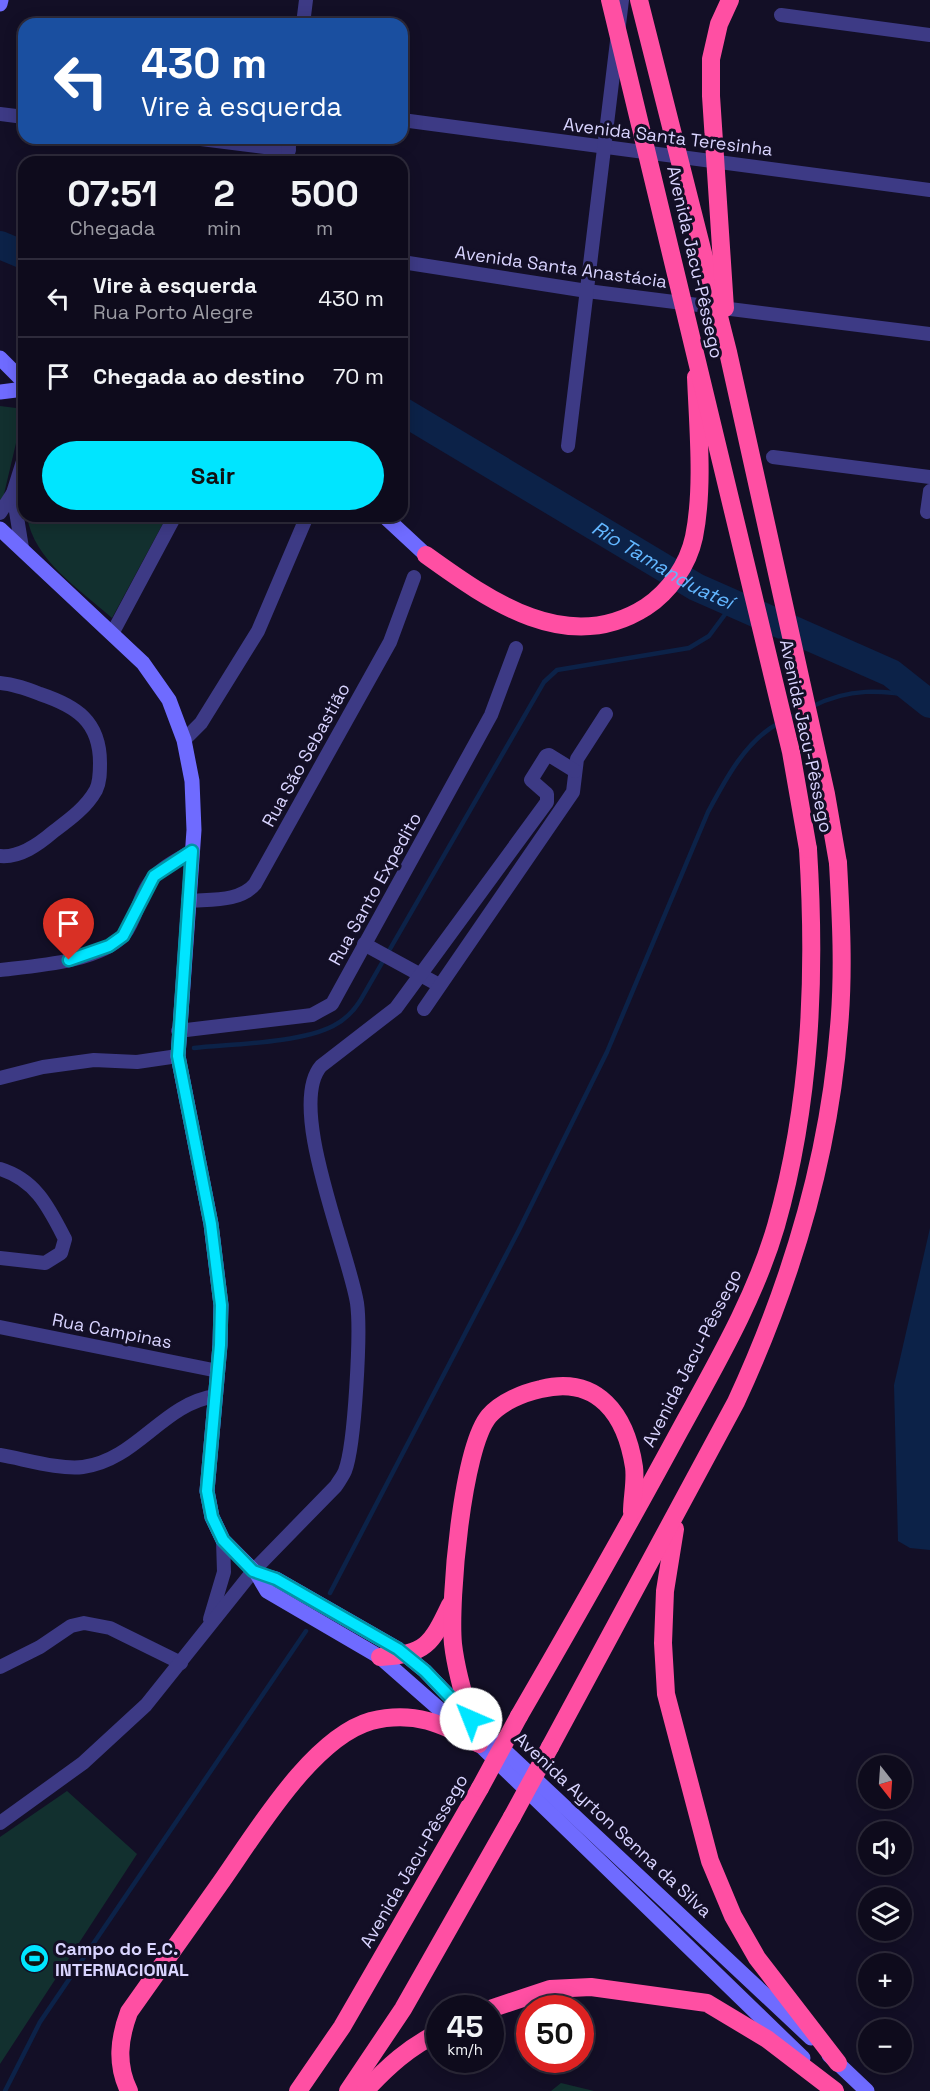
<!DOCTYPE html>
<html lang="pt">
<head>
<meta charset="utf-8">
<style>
	body { margin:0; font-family:"Space Grotesk",sans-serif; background:#1c1929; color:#f1f3f6; height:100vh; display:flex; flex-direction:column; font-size:22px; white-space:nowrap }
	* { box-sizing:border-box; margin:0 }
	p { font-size:20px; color:#9b9ba3 }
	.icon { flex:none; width:33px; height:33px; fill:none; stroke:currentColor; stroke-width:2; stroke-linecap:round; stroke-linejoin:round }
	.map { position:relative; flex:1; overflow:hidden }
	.side { position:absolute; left:18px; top:156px; width:390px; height:366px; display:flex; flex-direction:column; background:#0e0b1c; border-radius:18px; box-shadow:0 3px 15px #0003,0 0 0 2px #2e2b3b }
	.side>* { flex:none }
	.banner { position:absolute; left:18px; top:18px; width:390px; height:126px; border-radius:18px; box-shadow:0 3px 15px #0003,0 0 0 2px #2e2b3b; background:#1a4fa0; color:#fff; overflow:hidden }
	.needle { width:39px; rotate:163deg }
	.fabs { position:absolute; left:858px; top:1755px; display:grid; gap:12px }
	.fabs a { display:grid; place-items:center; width:54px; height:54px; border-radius:50%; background:#0e0b1c; box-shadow:0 3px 15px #0003,0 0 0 2px #2e2b3b; font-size:30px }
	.speed { position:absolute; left:426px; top:1995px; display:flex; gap:12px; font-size:30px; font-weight:700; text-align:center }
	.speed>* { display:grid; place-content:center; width:78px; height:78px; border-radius:50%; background:#0e0b1c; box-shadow:0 3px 15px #0003,0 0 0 2px #2e2b3b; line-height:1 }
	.speed small { font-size:15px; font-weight:400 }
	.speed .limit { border:9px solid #d22; background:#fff; color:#111 }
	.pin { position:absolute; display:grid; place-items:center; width:51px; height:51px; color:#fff; margin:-62px -26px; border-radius:50% 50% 50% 0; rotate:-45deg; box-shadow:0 0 6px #0007 }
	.pin .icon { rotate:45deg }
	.me { position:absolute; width:66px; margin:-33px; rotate:316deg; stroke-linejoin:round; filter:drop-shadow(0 0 4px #0008) }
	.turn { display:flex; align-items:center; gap:21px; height:126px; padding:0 24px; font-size:27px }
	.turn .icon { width:78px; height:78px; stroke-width:2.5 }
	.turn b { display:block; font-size:42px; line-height:51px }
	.eta { display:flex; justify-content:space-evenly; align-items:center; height:102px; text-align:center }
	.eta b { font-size:36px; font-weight:600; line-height:42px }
	.action { display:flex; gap:12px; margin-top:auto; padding:12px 24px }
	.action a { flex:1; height:69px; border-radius:36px; background:#00e5ff; color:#111; font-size:24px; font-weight:600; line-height:69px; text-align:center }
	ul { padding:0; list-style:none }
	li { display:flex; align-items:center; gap:18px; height:78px; padding:0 24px; border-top:2px solid #2e2b3b }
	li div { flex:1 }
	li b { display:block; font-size:22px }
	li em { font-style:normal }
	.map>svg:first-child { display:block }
	.green { fill:#12302f }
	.water { fill:#0c2248 }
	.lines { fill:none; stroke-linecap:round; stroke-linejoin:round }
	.stream { stroke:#0c2248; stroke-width:4.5 }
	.river { stroke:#0c2248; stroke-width:28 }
	.street { stroke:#3d3a85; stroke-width:14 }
	.secondary { stroke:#6f6bff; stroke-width:15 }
	.highway { stroke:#ff4fa3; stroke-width:18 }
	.highway-bridge { stroke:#ff4fa3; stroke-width:18 }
	.route-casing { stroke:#0095a6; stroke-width:15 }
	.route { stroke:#00e5ff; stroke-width:10 }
	.labels { text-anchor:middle; stroke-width:6; stroke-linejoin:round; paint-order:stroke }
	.street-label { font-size:18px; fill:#d9d4ff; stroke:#130f26 }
	.poi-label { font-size:18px; font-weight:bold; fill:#d9d4ff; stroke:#130f26; text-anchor:start }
	.water-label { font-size:20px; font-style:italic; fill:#62b6ff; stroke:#130f26 }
</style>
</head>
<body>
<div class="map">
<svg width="930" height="2091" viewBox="0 0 930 2091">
	<rect width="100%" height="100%" fill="#130f26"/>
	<!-- green -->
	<g class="green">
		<path d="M 0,406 L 24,409 L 1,507 L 0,506 Z"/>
		<path d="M 27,516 L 167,516 L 112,618 C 81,590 33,560 27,516 Z"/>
		<path d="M 67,1791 L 137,1854 L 0,2064 L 0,1837 Z"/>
		<path d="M 561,2083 L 594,2091 L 551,2091 Z"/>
	</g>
	<!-- water -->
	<path class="water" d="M 930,1228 L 930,1550 L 910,1548 L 898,1541 L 894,1385 Z"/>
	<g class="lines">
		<!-- stream -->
		<g class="stream">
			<path d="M 811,707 C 850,687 881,690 923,697"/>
			<path d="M 787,719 L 803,711"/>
			<path d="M 194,1048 C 232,1044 300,1043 333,1026 C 345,1020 353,1012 360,1001 L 544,682 L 557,670 L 689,648 L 709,636 L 732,605"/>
			<path d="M 330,1593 L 519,1230 L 607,1052 L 708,812 C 725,780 746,740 779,723"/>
			<path d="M 5,2091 L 40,2022 L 306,1631"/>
		</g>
		<!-- river -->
		<g class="river">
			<path d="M 0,245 L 24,255"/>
			<path id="s1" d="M 402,411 L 696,587 L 891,673 L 930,704"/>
		</g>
		<!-- street -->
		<g class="street">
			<path d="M 781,15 L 930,35"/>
			<path d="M 303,24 L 306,0"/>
			<path d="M 0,114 L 24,117"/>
			<path d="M 402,120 L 930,190"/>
			<path d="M 193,138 L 289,150"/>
			<path d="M 287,162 L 290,138"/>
			<path d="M 402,262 L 587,291 L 930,334"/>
			<path d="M 568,446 L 622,0"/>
			<path d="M 773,457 L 930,477"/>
			<path d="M 13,493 L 22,548"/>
			<path d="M 927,512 L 930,491"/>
			<path d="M 0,513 L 13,493 L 24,458"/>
			<path d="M 113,632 L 175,516"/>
			<path d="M 0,683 C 14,684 27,689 40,694 C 76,706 100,721 100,763 C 100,772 100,782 96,790 C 86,808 69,820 53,832 C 39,844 20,858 0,856"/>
			<path d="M 184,740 L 201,723 L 258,631 L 307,516"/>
			<path d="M 188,901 C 211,899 240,902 255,884 L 390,642 L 414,577"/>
			<path d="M 364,944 L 439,985"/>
			<path d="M 0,970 C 35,966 99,962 124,935 C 136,920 138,900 148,885 C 157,869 177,860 192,851"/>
			<path d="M 424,1009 L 573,792 L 577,759 L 606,714"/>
			<path d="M 178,1031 L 312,1015 L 332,1004 L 491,715 L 516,648"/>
			<path d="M 0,1078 L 43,1067 L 94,1060 L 137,1062 L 178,1056"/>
			<path d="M 0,1169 C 36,1180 49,1208 65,1239 L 61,1253 L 45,1263 L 0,1258"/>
			<path d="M 0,1327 L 218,1371"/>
			<path d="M 0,1455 C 24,1459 60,1470 83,1467 C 137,1460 163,1403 216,1396"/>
			<path d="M 210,1619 L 224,1572 L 223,1540"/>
			<path d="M 0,1667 L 40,1647 L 71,1626 L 84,1623 L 110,1628 L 181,1663"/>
			<path d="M 0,1823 L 83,1763 L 146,1705 L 253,1571 L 336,1486 C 339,1481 343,1476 345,1471 C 355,1445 361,1331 357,1303 C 349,1252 286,1106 321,1066 L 396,1008 L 547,802 L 547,794 L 531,780 L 546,756 L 549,755 L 575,771"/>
		</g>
		<!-- secondary -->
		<g class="secondary">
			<path d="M 0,4 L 1,0"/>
			<path d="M 0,358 L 24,382"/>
			<path d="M 0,392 L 24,389"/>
			<path d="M 384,516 L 426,555"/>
			<path d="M 0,529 L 143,663 L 169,700 L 184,740 L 192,781 L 194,830 L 178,1056 L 211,1224 L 221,1305 L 220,1345 L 207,1491 L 212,1517 L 223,1540 L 257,1574 L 267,1591 L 380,1657 L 479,1744 L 803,2058"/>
			<path d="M 257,1574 L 276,1579 L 398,1649 L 425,1671 L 471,1719 L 811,2038"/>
			<path d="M 829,2055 L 867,2091"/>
		</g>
		<!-- highway -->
		<g class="highway">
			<path d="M 426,555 C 490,601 568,657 646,607 C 669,592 688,565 694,537 C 704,488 698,427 696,377"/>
			<path d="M 675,1529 L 665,1591 L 663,1643 L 666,1694 L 710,1861 L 733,1916 L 757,1958 L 838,2063"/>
			<path d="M 380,1657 C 426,1654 431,1645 450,1605"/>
			<path d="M 519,1716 C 574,1621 628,1526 680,1430 C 716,1364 755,1298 776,1226 C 811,1103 816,976 808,849"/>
			<path d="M 471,1719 C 463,1694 456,1670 453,1644 C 449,1601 462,1448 489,1416 C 501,1402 523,1393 541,1389 C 598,1375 626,1415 634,1467 C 636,1481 632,1498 632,1512"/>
			<path d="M 550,1747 L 736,1402 C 791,1283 829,1158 839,1027 C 844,972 841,917 838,863"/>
			<path d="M 490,2009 L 550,1989 L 591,1987 L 707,2003 L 767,2039 L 835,2091"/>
			<path d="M 129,2091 C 116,2064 119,2039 129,2012 C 159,1969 189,1927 219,1885 C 254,1836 311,1738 371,1721 C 414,1710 443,1724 479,1744"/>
			<path d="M 298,2091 L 342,2027 L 480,1788"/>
			<path d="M 348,2091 L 403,2009 L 512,1817"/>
			<path d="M 365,2091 C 387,2067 410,2046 440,2032"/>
		</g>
		<!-- highway-bridge -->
		<g class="highway-bridge">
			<path d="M 610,0 L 791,752 L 808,849"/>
			<path d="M 639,0 L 728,352 L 826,794 L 838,863"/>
			<path d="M 725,308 L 711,96 L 711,59 L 719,24 L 730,0"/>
			<path d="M 480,1788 L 519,1716"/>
			<path d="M 512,1817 L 550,1747"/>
		</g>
	</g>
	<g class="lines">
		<defs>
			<path id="route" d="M 69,960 L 109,946 L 123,936 L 154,876 L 192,851 L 178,1056 L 211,1224 L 221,1305 L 220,1345 L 207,1491 L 212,1517 L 223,1540 L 253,1571 L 276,1579 L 398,1649 L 425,1671 L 471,1719"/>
		</defs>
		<!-- route casing -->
		<use href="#route" class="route-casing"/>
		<!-- route -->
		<use href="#route" class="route"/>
	</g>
	<!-- icons -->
	<defs>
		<symbol id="stadium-disc" viewBox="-11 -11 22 22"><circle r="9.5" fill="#00e5ff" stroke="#130f26"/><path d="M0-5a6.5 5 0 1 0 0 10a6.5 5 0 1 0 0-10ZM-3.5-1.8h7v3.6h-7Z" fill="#111"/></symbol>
	</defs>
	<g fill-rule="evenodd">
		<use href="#stadium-disc" x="18" y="1942" width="33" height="33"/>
	</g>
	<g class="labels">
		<!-- street labels -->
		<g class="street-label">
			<text transform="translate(668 137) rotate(7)" y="6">Avenida Santa Teresinha</text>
			<text transform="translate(695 262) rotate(77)" y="6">Avenida Jacu-Pêssego</text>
			<text transform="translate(561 267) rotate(8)" y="6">Avenida Santa Anastácia</text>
			<text transform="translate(806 736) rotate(78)" y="6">Avenida Jacu-Pêssego</text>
			<text transform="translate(306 755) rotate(-61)" y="6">Rua São Sebastião</text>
			<text transform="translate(375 889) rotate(-61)" y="6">Rua Santo Expedito</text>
			<text transform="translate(112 1331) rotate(11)" y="6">Rua Campinas</text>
			<text transform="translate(692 1358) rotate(-63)" y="6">Avenida Jacu-Pêssego</text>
			<text transform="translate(613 1825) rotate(43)" y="6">Avenida Ayrton Senna da Silva</text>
			<text transform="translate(414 1861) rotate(-60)" y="6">Avenida Jacu-Pêssego</text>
		</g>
		<!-- poi labels -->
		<g class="poi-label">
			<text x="55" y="1955">Campo do E.C.<tspan x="55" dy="21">INTERNACIONAL</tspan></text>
		</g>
		<!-- water labels -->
		<g class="water-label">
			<text dy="7" stroke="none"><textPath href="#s1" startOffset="303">Rio Tamanduateí</textPath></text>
		</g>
	</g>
</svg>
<div class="fabs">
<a><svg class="needle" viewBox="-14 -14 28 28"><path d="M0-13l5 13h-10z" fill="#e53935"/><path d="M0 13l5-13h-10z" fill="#9b9ba3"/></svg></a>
<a><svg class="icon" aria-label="sound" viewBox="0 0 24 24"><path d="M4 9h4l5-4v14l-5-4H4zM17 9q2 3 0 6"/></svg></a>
<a><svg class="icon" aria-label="layers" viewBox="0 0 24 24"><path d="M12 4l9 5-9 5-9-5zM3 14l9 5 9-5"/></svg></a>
<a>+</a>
<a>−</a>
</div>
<div class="speed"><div>45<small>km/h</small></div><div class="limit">50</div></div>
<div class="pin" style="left:69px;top:960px;background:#d93025"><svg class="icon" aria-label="arrive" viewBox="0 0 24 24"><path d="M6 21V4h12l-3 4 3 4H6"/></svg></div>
<svg class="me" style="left:471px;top:1719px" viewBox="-20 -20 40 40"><circle r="19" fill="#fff"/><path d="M0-13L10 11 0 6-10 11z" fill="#00e5ff"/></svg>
<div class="banner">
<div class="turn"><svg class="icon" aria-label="left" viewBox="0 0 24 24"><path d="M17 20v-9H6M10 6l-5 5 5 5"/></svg><div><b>430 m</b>Vire à esquerda</div></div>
</div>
<section class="side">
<div class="eta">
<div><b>07:51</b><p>Chegada</p></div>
<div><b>2</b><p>min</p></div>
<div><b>500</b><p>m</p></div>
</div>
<ul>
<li><svg class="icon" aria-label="left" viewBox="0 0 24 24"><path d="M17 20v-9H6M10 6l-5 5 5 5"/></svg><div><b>Vire à esquerda</b><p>Rua Porto Alegre</p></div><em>430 m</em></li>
<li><svg class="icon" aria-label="arrive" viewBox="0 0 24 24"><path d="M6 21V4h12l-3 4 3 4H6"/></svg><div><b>Chegada ao destino</b></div><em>70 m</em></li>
</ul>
<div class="action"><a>Sair</a></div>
</section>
</div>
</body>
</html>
